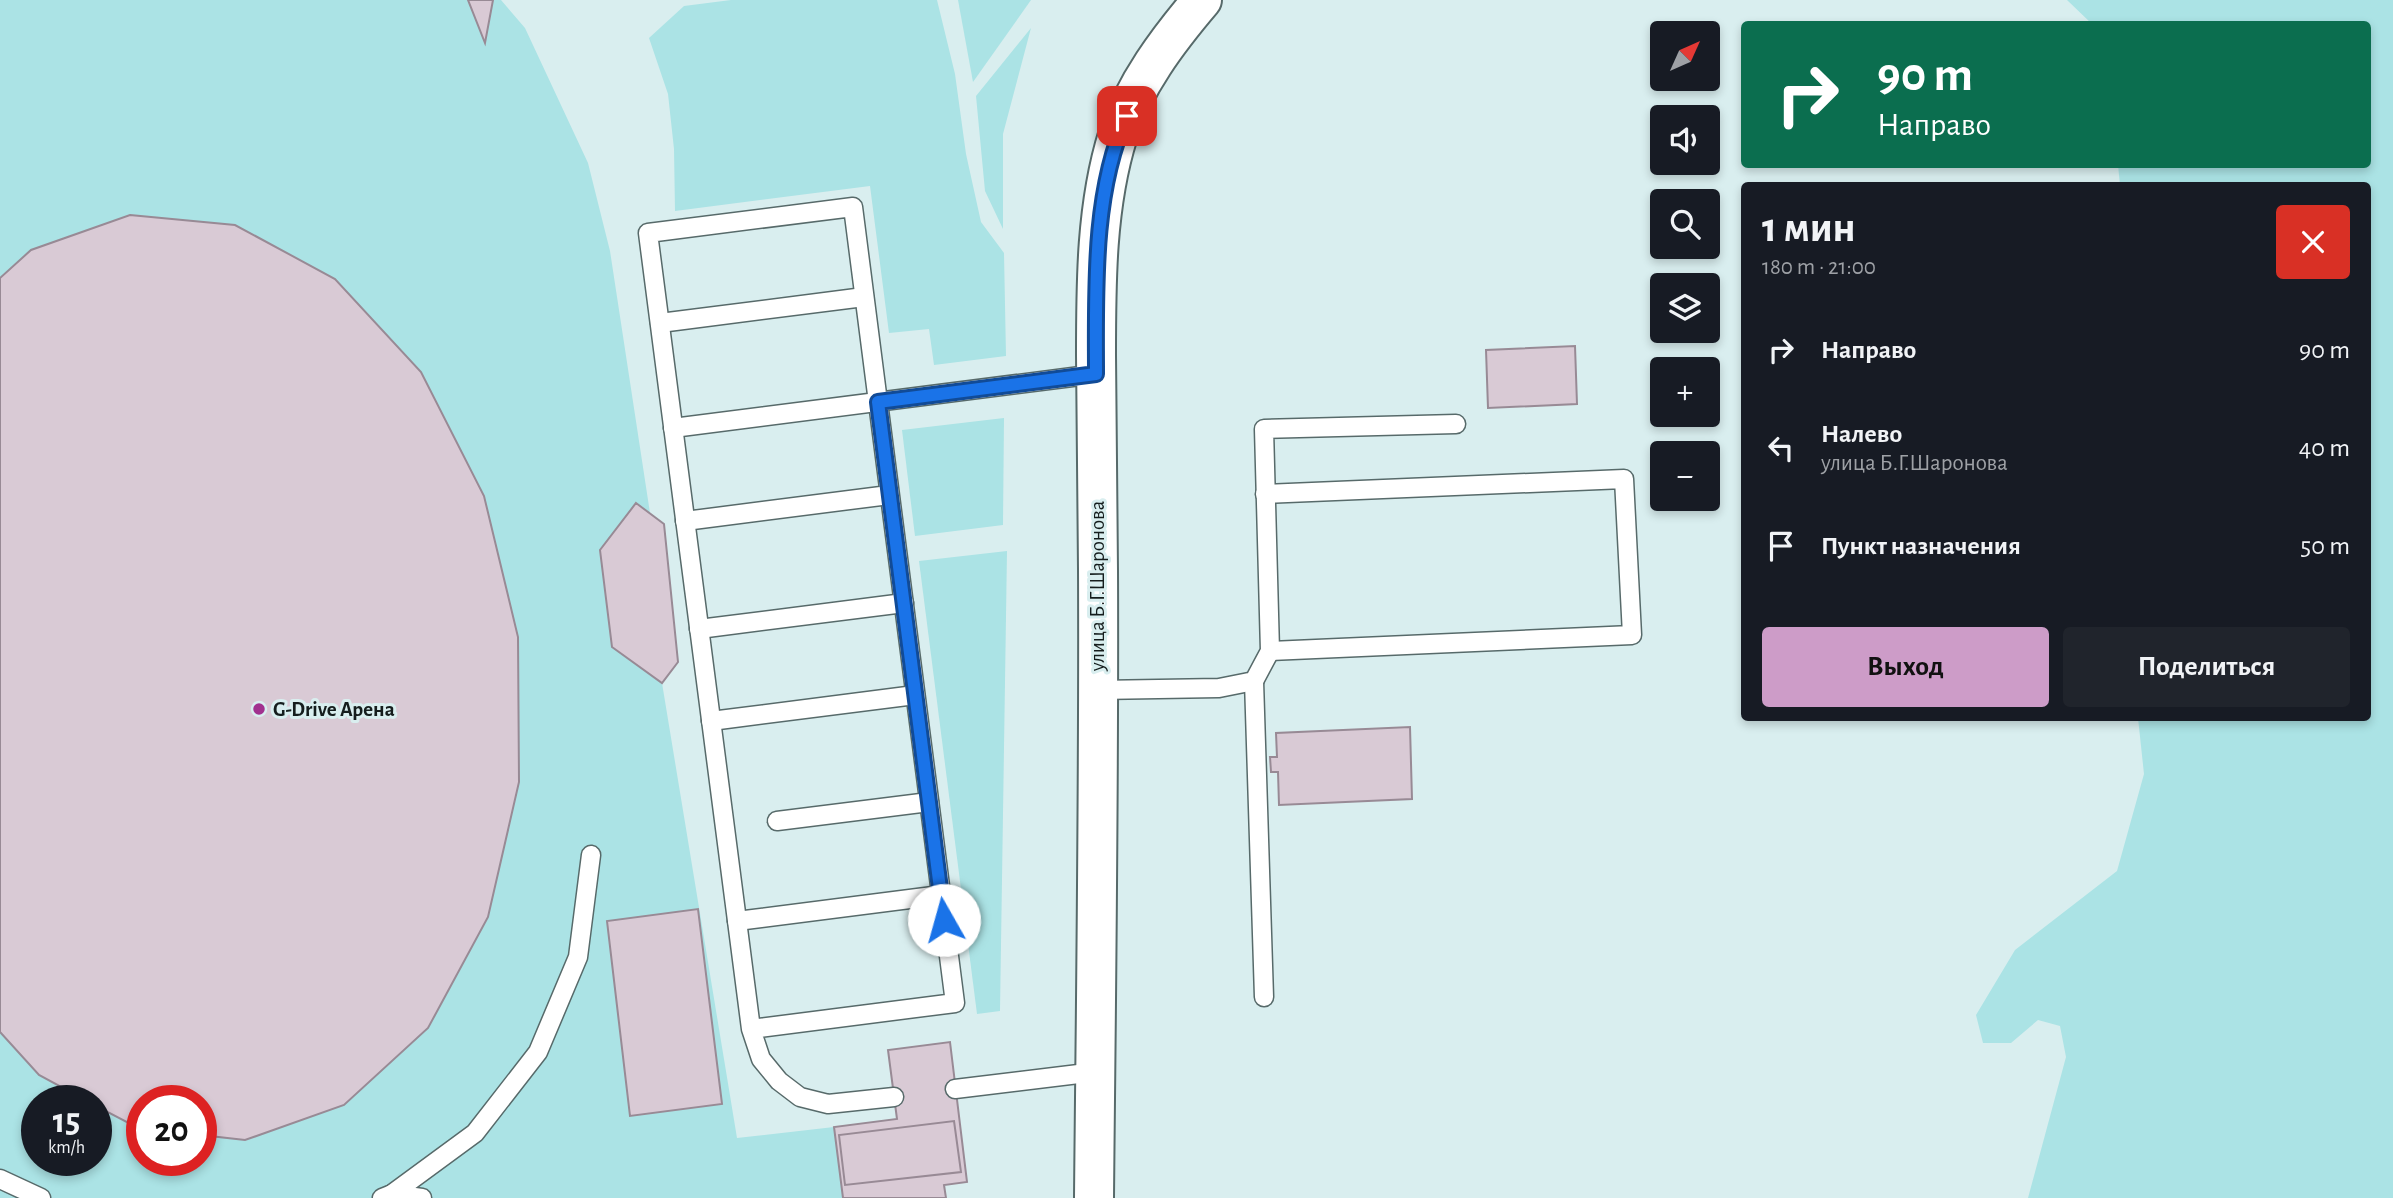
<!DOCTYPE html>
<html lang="ru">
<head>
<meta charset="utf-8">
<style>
	body { margin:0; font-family:"Alegreya Sans",sans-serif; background:#20242c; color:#f1f3f6; height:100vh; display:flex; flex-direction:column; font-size:26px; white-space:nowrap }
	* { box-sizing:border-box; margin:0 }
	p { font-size:23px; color:#9ea1a6 }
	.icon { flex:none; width:38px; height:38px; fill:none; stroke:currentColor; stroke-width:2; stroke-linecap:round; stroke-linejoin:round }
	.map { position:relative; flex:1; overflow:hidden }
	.panel { position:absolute; left:1741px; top:182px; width:630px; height:539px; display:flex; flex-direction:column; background:#171b24; border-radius:7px; box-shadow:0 4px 10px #0003 }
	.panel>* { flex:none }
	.banner { position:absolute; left:1741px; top:21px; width:630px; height:147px; border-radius:7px; box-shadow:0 4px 10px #0003; background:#0b6e4f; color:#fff; overflow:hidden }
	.needle { width:46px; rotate:45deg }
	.controls { position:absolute; left:1650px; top:21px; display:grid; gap:14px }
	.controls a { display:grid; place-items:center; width:70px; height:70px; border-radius:7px; background:#171b24; box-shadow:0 4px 10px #0003; font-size:35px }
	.speed { position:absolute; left:21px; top:1085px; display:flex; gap:14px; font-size:35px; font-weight:700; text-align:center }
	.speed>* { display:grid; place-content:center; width:91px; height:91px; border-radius:50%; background:#171b24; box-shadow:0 4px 10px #0003; line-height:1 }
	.speed small { font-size:18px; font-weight:400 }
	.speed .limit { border:10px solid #d22; background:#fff; color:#111 }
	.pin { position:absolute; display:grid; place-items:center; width:60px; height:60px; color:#fff; margin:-30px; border-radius:14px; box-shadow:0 4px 10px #0006 }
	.me { position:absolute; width:77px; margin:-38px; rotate:353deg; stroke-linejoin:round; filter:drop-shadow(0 0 5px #0008) }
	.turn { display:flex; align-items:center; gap:24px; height:147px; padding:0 21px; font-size:32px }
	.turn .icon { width:91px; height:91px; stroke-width:2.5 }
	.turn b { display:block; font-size:49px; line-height:60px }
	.round { display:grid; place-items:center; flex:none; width:74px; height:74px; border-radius:7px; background:#20242c }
	.overview { display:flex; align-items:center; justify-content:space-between; height:119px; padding:0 21px }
	h1 { font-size:42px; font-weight:700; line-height:52px }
	.action { display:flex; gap:14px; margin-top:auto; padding:14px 21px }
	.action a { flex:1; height:80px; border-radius:7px; background:#cd9cc8; color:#111; font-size:28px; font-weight:700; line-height:80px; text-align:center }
	.action a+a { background:#20242c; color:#f1f3f6 }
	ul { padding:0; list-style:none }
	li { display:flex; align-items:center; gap:21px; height:98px; padding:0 21px }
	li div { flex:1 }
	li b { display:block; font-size:26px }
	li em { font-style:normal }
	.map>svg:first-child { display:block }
	.green { fill:#abe3e5; fill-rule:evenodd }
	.building { fill:#d9cad5; stroke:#988a95; stroke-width:2 }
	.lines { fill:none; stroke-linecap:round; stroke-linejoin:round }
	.service-casing { stroke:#576a6a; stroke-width:21 }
	.secondary-casing { stroke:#576a6a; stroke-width:42 }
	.service { stroke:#fff; stroke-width:18 }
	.secondary { stroke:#fff; stroke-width:38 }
	.route-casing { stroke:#114b97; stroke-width:18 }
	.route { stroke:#1a73e8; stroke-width:12 }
	.poi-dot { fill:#a1318f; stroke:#d9eeef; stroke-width:2.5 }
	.labels { text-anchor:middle; stroke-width:6; stroke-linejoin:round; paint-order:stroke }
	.street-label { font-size:21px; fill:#151d1d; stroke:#d9eeef }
	.poi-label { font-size:21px; font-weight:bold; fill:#151d1d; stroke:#d9eeef; text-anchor:start }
</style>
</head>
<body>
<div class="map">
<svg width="2393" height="1198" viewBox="0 0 2393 1198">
	<rect width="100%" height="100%" fill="#d9eeef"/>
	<!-- green -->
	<g class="green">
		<path d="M 0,0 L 501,0 L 525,28 L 588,163 L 610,251 L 650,513 L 664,524 L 678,662 L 662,683 L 737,1138 L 834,1127 L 843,1198 L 0,1198 ZM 37,1101 L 96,1101 L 96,1160 L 37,1160 ZM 142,1101 L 201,1101 L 201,1160 L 142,1160 Z"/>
		<path d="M 731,0 L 937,0 L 955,74 L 966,154 L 981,222 L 1004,253 L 1006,356 L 934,365 L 929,329 L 889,333 L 870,186 L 675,211 L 674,149 L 668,94 L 649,38 L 684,6 Z"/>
		<path d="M 958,0 L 1031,0 L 973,82 Z"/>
		<path d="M 2067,0 L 2393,0 L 2393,1198 L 2028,1198 L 2066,1057 L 2060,1026 L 2038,1020 L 2011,1043 L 1983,1043 L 1976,1015 L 2015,950 L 2117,871 L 2144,774 L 2138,718 L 2368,718 L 2368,186 L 2120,185 L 2118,165 L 2368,164 L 2368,24 L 2092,24 Z"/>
		<path d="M 1031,28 L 1003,134 L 1003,229 L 985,191 L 976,96 Z"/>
		<path d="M 1004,418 L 1003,525 L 915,536 L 902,430 Z"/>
		<path d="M 1007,551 L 1000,1011 L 977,1014 L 919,561 Z"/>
	</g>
	<!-- building -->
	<g class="building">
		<path d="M 468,0 L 493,0 L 485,43 Z"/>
		<path d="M 130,215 L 235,225 L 335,279 L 421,372 L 484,496 L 518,637 L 519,782 L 488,917 L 428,1028 L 344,1105 L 245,1140 L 201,1135 L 201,1101 L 142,1101 L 142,1129 L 140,1129 L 96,1106 L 96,1101 L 87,1101 L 39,1075 L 0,1032 L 0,278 L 31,250 Z"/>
		<path d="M 1575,346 L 1577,404 L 1488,408 L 1486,350 Z"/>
		<path d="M 636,503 L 664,524 L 678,662 L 662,683 L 612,647 L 600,550 Z"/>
		<path d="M 1410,727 L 1412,799 L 1279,805 L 1278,772 L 1271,772 L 1270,757 L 1277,757 L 1276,733 Z"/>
		<path d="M 698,909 L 722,1104 L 630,1116 L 607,921 Z"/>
		<path d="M 950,1042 L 967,1182 L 944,1185 L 946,1198 L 843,1198 L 834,1127 L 897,1119 L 888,1050 Z"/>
		<path d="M 954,1121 L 961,1172 L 845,1185 L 839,1135 Z"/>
	</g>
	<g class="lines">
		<defs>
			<g id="service">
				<path d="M 660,323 L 864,297"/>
				<path d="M 673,428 L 1096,374"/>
				<path d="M 1265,494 L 1624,479 L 1632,635 L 1270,651"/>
				<path d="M 685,521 L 889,495"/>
				<path d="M 699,629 L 904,603"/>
				<path d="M 1254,681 L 1264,997"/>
				<path d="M 1098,690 L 1219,688 L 1254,681 L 1270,651 L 1264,429 L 1456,424"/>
				<path d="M 711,721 L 915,695"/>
				<path d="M 777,821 L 929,802"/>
				<path d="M 737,921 L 941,895"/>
				<path d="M 751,1029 L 955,1003 L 853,207 L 648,233 L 751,1029 L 761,1059 L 779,1081 L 800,1097 L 828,1104 L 894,1097"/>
				<path d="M 955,1089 L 1095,1072"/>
				<path d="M 0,1179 L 41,1198"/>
				<path d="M 392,1194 L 422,1198"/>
				<path d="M 382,1198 L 392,1194 L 475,1133 L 538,1052 L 578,957 L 591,855"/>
			</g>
			<path id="secondary" d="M 1094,1198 C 1096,989 1099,779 1098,570 C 1098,498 1096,427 1096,355 C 1096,282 1096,205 1118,135 C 1134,85 1168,40 1202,0"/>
		</defs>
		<!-- service casing -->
		<use href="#service" class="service-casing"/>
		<!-- secondary casing -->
		<use href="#secondary" class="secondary-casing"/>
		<!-- service -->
		<use href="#service" class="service"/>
		<!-- secondary -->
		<use href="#secondary" class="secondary"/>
	</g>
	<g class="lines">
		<defs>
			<path id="route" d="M 944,920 L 878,402 L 1096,374 C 1096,292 1092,192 1127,116"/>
		</defs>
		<!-- route casing -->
		<use href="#route" class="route-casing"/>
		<!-- route -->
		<use href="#route" class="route"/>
	</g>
	<!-- markers -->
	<circle class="poi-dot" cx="259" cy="709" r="7"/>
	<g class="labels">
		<!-- street labels -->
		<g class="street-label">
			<text transform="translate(1097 586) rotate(-90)" y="7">улица Б.Г.Шаронова</text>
		</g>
		<!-- poi labels -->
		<g class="poi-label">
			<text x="273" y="716">G-Drive Арена</text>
		</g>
	</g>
</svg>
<div class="controls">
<a><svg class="needle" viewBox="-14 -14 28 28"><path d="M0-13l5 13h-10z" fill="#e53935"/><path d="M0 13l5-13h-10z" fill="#9ea1a6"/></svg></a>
<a><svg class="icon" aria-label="sound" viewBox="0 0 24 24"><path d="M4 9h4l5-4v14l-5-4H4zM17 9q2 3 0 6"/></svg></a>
<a><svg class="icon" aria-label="search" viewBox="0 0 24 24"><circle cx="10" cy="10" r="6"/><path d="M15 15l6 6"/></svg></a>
<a><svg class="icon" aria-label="layers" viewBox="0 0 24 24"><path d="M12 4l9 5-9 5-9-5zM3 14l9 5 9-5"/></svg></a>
<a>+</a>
<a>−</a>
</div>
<div class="speed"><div>15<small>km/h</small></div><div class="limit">20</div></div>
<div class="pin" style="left:1127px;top:116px;background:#d93025"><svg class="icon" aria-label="arrive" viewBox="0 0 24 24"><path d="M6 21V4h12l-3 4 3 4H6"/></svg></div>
<svg class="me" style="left:944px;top:920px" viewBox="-20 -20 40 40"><circle r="19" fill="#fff"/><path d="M0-13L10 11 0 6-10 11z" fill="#1a73e8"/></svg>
<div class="banner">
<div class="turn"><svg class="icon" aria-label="right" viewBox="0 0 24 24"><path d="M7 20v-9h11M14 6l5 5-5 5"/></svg><div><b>90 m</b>Направо</div></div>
</div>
<section class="panel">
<div class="overview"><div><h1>1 мин</h1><p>180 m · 21:00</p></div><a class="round" style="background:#d93025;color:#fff"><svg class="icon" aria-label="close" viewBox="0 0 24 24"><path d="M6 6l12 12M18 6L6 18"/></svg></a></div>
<ul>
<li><svg class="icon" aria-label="right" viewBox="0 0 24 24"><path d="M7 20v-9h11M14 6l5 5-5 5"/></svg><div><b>Направо</b></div><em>90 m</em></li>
<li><svg class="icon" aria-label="left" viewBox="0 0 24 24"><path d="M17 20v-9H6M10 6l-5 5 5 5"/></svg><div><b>Налево</b><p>улица Б.Г.Шаронова</p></div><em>40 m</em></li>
<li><svg class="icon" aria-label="arrive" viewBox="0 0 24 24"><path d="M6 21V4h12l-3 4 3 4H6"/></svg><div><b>Пункт назначения</b></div><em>50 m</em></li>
</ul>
<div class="action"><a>Выход</a><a>Поделиться</a></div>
</section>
</div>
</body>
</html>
